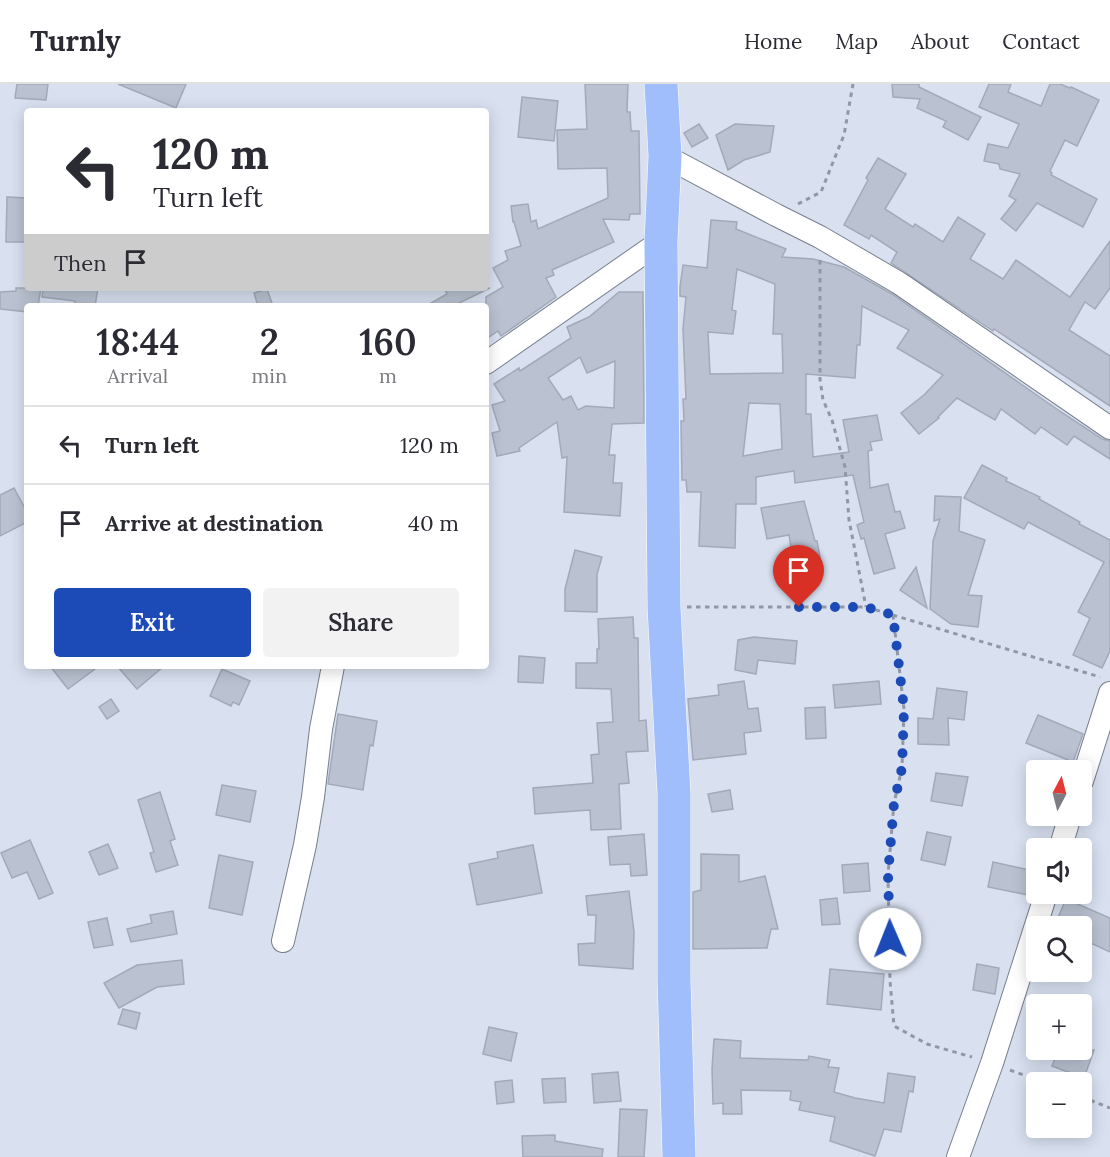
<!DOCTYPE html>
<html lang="en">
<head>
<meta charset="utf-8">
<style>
	body { margin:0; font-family:Lora,serif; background:#f2f2f3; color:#2b2b33; height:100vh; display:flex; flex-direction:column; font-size:22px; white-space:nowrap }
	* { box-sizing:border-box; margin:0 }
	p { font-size:20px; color:#7c7c81 }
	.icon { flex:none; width:33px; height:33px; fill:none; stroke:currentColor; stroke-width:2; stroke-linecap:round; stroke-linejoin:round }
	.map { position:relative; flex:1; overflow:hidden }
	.side { position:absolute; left:24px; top:219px; width:465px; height:366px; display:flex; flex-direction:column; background:#fff; border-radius:6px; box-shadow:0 3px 15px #0003 }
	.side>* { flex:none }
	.hud { position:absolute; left:24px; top:24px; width:465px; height:183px; border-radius:6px; box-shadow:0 3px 15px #0003; background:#fff; color:#2b2b33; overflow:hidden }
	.needle { width:39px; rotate:7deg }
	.buttons { position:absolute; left:1026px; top:676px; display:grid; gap:12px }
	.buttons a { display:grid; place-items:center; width:66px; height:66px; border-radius:6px; background:#fff; box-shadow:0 3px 15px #0003; font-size:30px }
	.pin { position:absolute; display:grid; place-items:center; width:51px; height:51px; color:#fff; margin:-62px -26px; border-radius:50% 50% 50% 0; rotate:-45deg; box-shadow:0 0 6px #0007 }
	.pin .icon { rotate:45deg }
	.me { position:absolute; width:66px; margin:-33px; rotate:359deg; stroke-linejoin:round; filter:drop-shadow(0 0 4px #0008) }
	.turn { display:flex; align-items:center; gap:21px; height:126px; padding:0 30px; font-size:27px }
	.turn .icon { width:78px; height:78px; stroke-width:2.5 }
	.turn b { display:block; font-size:42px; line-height:51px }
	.then { display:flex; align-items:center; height:57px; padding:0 30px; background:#0003; gap:12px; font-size:22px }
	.eta { display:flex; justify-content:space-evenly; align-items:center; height:102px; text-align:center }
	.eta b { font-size:36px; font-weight:600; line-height:42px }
	.action { display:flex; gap:12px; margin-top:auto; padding:12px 30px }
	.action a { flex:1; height:69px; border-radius:6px; background:#1c4bb8; color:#fff; font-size:24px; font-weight:600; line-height:69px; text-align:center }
	.action a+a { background:#f2f2f3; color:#2b2b33 }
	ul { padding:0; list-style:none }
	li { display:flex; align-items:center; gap:18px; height:78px; padding:0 30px; border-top:2px solid #e1e1e2 }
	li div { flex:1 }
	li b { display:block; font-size:22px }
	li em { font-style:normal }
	header { display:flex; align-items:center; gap:36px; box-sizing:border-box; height:84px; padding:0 30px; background:#fff; border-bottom:2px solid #e1e1e2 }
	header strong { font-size:28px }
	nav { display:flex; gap:33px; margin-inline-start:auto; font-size:21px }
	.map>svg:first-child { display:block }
	.building { fill:#bac2d1; stroke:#a2aab9; stroke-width:1.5; fill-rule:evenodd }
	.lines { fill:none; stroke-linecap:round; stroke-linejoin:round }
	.minor-casing { stroke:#787f8d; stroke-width:24 }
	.highway-casing { stroke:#fff; stroke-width:34 }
	.path { stroke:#9197a4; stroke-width:3; stroke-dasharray:4.5 4.5; stroke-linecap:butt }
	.minor { stroke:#fff; stroke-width:22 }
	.highway { stroke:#9fbefb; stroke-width:33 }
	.route { stroke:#1c4bb8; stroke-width:10; stroke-dasharray:0 18 }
</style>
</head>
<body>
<header>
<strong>Turnly</strong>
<nav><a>Home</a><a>Map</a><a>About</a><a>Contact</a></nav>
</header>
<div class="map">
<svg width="1110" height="1073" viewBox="0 0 1110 1073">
	<rect width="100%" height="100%" fill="#d9e1f1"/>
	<!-- building -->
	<g class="building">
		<path d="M 17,0 L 48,0 L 46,16 L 15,14 Z"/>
		<path d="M 118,0 L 186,0 L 176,24 Z"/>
		<path d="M 585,0 L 628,0 L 627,28 L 630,28 L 631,47 L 639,47 L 640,130 L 630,130 L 629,136 L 603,135 L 614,158 L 552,186 L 554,191 L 546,194 L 556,213 L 501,252 L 498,247 L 486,255 L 486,213 L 503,203 L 493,184 L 508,176 L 505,167 L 521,162 L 514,138 L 513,138 L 511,122 L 528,120 L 531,138 L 536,136 L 538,145 L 608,114 L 607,84 L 558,85 L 557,46 L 587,45 Z"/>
		<path d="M 892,0 L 919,0 L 919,3 L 981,33 L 968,56 L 943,43 L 946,37 L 917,24 L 920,15 L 893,13 Z"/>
		<path d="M 989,0 L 1011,0 L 1008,8 L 1041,22 L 1050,0 L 1060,0 L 1070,4 L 1071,3 L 1099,16 L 1077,62 L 1065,56 L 1050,87 L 1052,89 L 1051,91 L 1097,115 L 1083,143 L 1037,119 L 1016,147 L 1001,135 L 1016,116 L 1009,112 L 1020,90 L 1000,85 L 999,80 L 984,77 L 988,60 L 1008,64 L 1019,40 L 979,23 Z"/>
		<path d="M 522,13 L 558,17 L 554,57 L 518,53 Z"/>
		<path d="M 699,40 L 708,54 L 692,63 L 684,49 Z"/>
		<path d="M 735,40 L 774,42 L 770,68 L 744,76 L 728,86 L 716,51 Z"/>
		<path d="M 878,74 L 906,90 L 885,125 L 913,143 L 915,140 L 943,158 L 958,133 L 985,150 L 970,175 L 1003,195 L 1016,176 L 1070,213 L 1110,157 L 1110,204 L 1095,225 L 1085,218 L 1069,246 L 1110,272 L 1110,322 L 994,245 L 993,247 L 891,179 L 897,168 L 871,151 L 869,155 L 844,141 L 868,96 L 866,94 Z"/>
		<path d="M 7,113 L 27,114 L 27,158 L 6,158 Z"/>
		<path d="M 711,136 L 737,138 L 736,145 L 786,165 L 782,173 L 813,175 L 844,183 L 892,210 L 1061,328 L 1102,355 L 1110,357 L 1110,375 L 1074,352 L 1067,361 L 1041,343 L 1035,350 L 1001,325 L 995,336 L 957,314 L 938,333 L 939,334 L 919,350 L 901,329 L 924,311 L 943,291 L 897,264 L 909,246 L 862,222 L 860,261 L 857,261 L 855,294 L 806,290 L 806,330 L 811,330 L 813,373 L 849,368 L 843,336 L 877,331 L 882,356 L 870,358 L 872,366 L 868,367 L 870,404 L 888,400 L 895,428 L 900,427 L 905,444 L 885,450 L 895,484 L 874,490 L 864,454 L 861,455 L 857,441 L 864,438 L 853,391 L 795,399 L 794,387 L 756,393 L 756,420 L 736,420 L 735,464 L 699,462 L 701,408 L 687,408 L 686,396 L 682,396 L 681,337 L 684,337 L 683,315 L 686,315 L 683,245 L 686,213 L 680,212 L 680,203 L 683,181 L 707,184 ZM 737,185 L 775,200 L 773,250 L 782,250 L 783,289 L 710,290 L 708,248 L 733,250 L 736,227 L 732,226 ZM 749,319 L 780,320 L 782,365 L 743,372 Z"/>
		<path d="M 16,204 L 41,204 L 38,222 L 27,222 L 27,228 L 0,225 L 0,208 L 16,207 Z"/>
		<path d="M 43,204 L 98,204 L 95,222 L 74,222 L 75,217 L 42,213 Z"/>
		<path d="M 444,204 L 490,204 L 453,222 L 426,222 L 447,210 Z"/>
		<path d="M 267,205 L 273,222 L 258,222 L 254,209 Z"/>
		<path d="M 619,208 L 643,208 L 644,339 L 612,340 L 609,371 L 615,371 L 613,399 L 622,399 L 620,432 L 564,428 L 567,373 L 562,374 L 557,338 L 519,364 L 520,367 L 497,372 L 492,349 L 500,347 L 492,321 L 505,317 L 494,300 L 519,284 L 520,287 L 571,254 L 567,243 L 589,233 ZM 580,273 L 587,289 L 615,277 L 614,324 L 586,322 L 578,326 L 571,312 L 563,316 L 548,294 Z"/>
		<path d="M 982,381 L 1007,394 L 1006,397 L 1040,413 L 1039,415 L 1080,438 L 1079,440 L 1110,456 L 1110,567 L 1102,584 L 1073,571 L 1090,534 L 1078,528 L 1104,478 L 1028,438 L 1024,445 L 964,414 Z"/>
		<path d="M 14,404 L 27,428 L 27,438 L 0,452 L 0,411 Z"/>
		<path d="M 935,412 L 961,413 L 959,447 L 985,456 L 968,511 L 982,512 L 978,543 L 951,540 L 930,525 L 933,457 L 940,435 L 934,437 Z"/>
		<path d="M 804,417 L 815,457 L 817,457 L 822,484 L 795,489 L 789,451 L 767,455 L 761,424 Z"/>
		<path d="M 575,466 L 602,473 L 597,490 L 597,528 L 565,527 L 565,505 Z"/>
		<path d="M 916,483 L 927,524 L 900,506 Z"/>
		<path d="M 633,533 L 634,554 L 638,554 L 639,637 L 646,636 L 648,667 L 626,668 L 629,699 L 619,700 L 621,745 L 591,746 L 590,726 L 535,730 L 533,704 L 593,699 L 591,671 L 599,670 L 597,639 L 613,638 L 611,605 L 576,604 L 576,579 L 597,579 L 597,565 L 599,565 L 598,535 Z"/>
		<path d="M 754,553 L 797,557 L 795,580 L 758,576 L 756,590 L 735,586 L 738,556 Z"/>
		<path d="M 519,572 L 545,574 L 543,599 L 518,598 Z"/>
		<path d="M 50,582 L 99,582 L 68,605 Z"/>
		<path d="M 117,582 L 164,582 L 137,605 Z"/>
		<path d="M 222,585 L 250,597 L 239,621 L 233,618 L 231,622 L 210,612 Z"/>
		<path d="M 744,597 L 748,625 L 758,624 L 761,647 L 744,649 L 746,670 L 693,676 L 688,615 L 719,611 L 718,601 Z"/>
		<path d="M 879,597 L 881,620 L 835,624 L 833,601 Z"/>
		<path d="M 937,604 L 967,608 L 964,636 L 948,634 L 949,661 L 918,660 L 918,634 L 933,635 Z"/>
		<path d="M 111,615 L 119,627 L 107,635 L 99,623 Z"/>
		<path d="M 825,623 L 826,654 L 806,655 L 805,624 Z"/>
		<path d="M 338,630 L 377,637 L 373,662 L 370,661 L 363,706 L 328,700 Z"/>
		<path d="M 1038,631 L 1083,650 L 1073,678 L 1026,659 Z"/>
		<path d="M 936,689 L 968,693 L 962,722 L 931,717 Z"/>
		<path d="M 222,701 L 256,707 L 250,738 L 216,731 Z"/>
		<path d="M 730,706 L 733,725 L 712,728 L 708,710 Z"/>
		<path d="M 160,708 L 175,755 L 170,757 L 178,781 L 156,788 L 150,769 L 154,768 L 138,716 Z"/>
		<path d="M 927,748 L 951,753 L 945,781 L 921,776 Z"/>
		<path d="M 644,750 L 647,791 L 631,792 L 630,780 L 610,781 L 608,753 Z"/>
		<path d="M 30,756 L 53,809 L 39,815 L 27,788 L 12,794 L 1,769 Z"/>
		<path d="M 108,760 L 118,784 L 99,791 L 89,768 Z"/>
		<path d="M 533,761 L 542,809 L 477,821 L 469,780 L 498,774 L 497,768 Z"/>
		<path d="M 701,770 L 739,771 L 739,798 L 765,792 L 778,845 L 771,845 L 767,864 L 693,865 L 693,808 L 701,806 Z"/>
		<path d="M 219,771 L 253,778 L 242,831 L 209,824 Z"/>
		<path d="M 993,778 L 1034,787 L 1028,811 L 988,803 Z"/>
		<path d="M 868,779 L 870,807 L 844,809 L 842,781 Z"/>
		<path d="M 629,807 L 634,848 L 633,885 L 579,881 L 578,860 L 595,859 L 596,831 L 588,831 L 586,812 Z"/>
		<path d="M 837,814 L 840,840 L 822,841 L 820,816 Z"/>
		<path d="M 1066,815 L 1110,834 L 1110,868 L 1082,855 L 1082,843 L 1054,843 Z"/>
		<path d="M 173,827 L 177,850 L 131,858 L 127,845 L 152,839 L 150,831 Z"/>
		<path d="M 107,834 L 113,861 L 94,864 L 88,838 Z"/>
		<path d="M 182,876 L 184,900 L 157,903 L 119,924 L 104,899 L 137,881 Z"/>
		<path d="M 977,880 L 999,884 L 995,910 L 973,906 Z"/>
		<path d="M 830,885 L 884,890 L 881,926 L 827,920 Z"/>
		<path d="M 123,925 L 140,929 L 136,945 L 118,940 Z"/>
		<path d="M 489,943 L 517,949 L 511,977 L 483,970 Z"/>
		<path d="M 714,955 L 741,957 L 740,974 L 808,976 L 809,972 L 830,976 L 828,983 L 839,984 L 834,1008 L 855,1014 L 884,1019 L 888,989 L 915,993 L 913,1008 L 909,1007 L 901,1048 L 884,1045 L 875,1072 L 830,1057 L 835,1033 L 799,1026 L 801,1018 L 790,1016 L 791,1007 L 741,1006 L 742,1030 L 723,1030 L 723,1019 L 713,1020 L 712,985 Z"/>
		<path d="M 1058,966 L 1094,966 L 1084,994 L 1052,982 Z"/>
		<path d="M 618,988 L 621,1017 L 594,1019 L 592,990 Z"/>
		<path d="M 565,994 L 566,1018 L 544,1019 L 542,995 Z"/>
		<path d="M 512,996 L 514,1018 L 497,1020 L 495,998 Z"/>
		<path d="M 620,1025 L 647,1026 L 644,1073 L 618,1073 Z"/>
		<path d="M 555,1051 L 555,1057 L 603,1065 L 602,1073 L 523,1073 L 522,1052 Z"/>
	</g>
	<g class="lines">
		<defs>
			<g id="minor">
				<path d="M 665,72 L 776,131 L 820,153 L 899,199 L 1110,344"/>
				<path d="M 486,279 L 661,157"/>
				<path d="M 1082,697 L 1110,609"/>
				<path d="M 1060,765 L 1070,732"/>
				<path d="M 283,857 L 305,761 L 313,713 L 321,645 L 333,582"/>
				<path d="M 958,1073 L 992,979 L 1046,810"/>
			</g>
			<path id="highway" d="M 661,0 L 665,72 L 661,157 L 664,523 L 674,710 L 674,895 L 679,1073"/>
		</defs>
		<!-- minor casing -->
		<use href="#minor" class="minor-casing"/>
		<!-- highway casing -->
		<use href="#highway" class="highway-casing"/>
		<!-- path -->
		<g class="path">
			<path d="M 798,120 L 821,108 L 844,51 L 853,0"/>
			<path d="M 820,176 L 820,295 L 823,316 L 832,336 L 845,383 L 849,436 L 866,523"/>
			<path d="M 687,523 L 866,523 L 1100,593"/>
			<path d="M 893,531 L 904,625 L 902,684 L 894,719 L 888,791 L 890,897 L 894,942 L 927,960 L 972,973"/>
			<path d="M 1010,986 L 1045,999"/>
			<path d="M 1082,1013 L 1110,1024"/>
		</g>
		<!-- minor -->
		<use href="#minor" class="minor"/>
		<!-- highway -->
		<use href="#highway" class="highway"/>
	</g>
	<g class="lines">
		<!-- route -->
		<path class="route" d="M 799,523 L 866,523 L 893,531 L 904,625 L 902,684 L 894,719 L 888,791 L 890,855"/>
	</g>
</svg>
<div class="buttons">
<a><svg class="needle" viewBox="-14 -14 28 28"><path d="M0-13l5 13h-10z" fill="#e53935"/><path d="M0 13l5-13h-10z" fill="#7c7c81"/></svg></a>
<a><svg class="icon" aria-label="sound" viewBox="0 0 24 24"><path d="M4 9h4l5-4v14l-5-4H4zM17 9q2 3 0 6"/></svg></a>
<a><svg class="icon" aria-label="search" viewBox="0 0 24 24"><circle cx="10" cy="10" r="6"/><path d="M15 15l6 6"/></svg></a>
<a>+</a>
<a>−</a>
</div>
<div class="pin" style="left:799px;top:523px;background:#d93025"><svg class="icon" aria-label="arrive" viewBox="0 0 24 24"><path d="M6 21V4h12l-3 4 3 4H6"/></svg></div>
<svg class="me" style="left:890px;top:855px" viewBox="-20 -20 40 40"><circle r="19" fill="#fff"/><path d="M0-13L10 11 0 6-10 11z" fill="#1c4bb8"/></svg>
<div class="hud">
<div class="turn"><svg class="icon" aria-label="left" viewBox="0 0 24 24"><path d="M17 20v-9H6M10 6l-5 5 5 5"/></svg><div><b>120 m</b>Turn left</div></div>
<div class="then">Then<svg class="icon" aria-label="arrive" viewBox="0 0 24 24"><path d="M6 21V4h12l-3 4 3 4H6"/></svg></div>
</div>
<section class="side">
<div class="eta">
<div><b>18:44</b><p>Arrival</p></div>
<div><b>2</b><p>min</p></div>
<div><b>160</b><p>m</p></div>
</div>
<ul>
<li><svg class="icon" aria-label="left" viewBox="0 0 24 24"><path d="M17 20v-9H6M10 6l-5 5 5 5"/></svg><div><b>Turn left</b></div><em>120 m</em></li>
<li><svg class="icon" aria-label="arrive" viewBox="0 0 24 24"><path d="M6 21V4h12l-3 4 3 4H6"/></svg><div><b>Arrive at destination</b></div><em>40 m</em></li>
</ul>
<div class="action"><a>Exit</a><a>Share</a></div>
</section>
</div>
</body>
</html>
